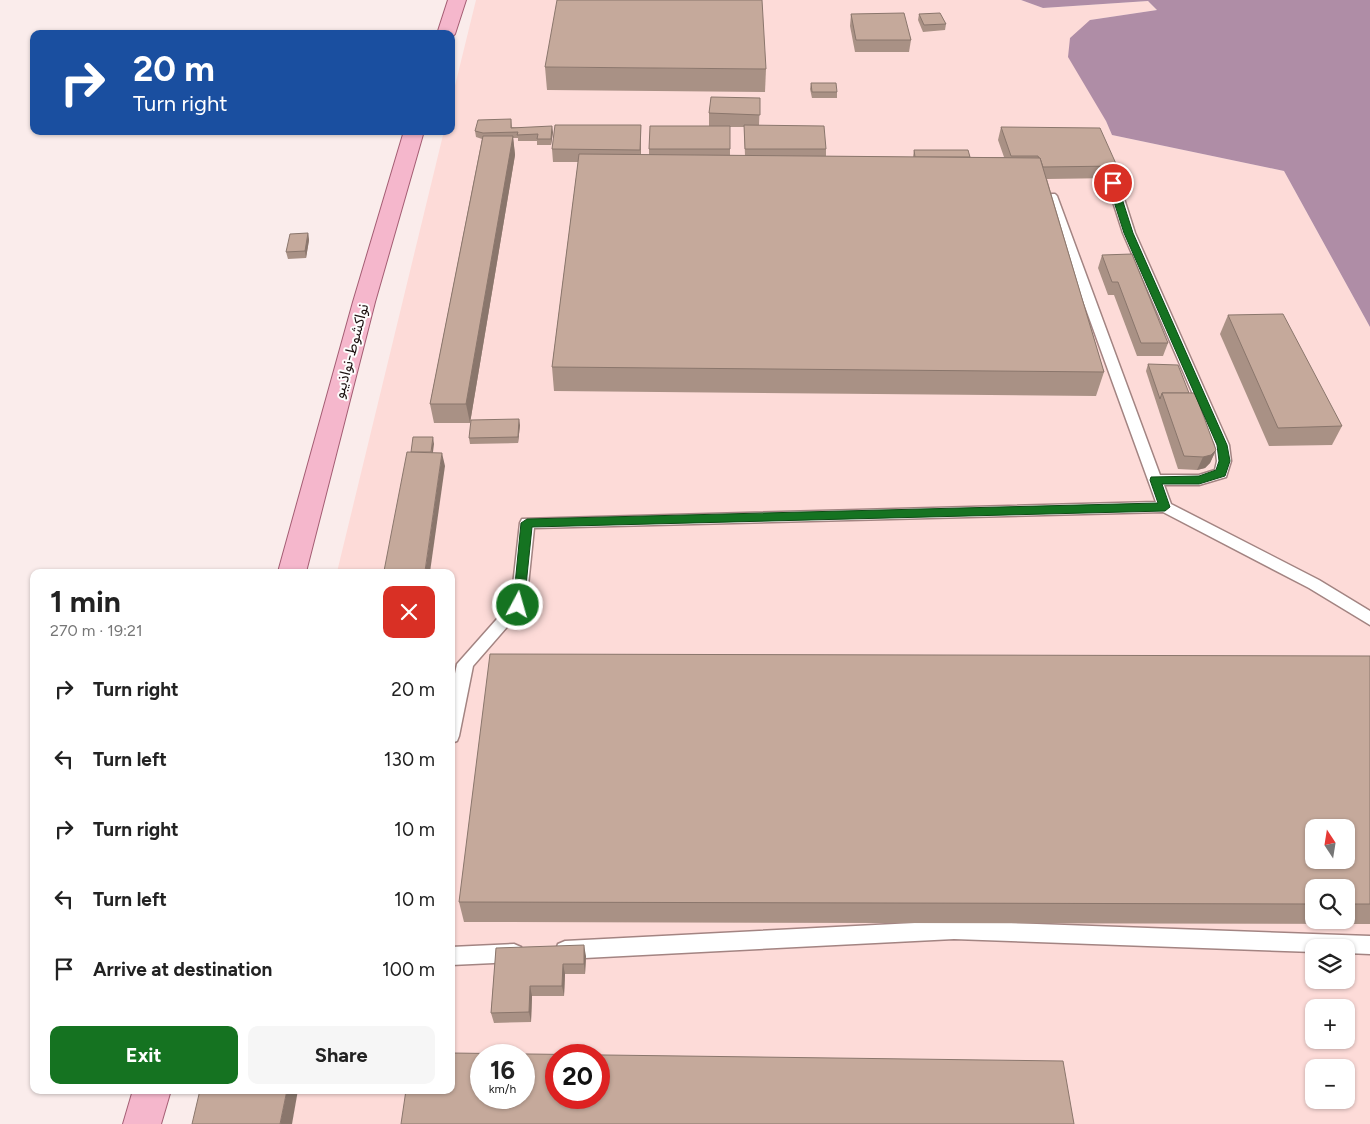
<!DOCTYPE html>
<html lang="en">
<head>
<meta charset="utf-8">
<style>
	body { margin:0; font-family:Figtree,"Noto Sans Arabic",sans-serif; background:#f6f6f6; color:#222; height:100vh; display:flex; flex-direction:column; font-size:19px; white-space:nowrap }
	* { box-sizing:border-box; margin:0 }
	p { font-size:16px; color:#767676 }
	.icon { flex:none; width:28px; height:28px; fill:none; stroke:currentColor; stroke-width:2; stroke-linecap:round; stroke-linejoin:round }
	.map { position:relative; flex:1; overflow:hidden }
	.side { position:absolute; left:30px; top:569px; width:425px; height:525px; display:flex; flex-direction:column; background:#fff; border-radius:10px; box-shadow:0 1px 4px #0004 }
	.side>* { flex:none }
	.hud { position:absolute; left:30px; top:30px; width:425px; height:105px; border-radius:10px; box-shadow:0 1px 4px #0004; background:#1a4fa0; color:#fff; overflow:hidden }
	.needle { width:32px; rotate:348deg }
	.tools { position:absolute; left:1305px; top:819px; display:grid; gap:10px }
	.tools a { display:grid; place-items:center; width:50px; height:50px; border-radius:10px; background:#fff; box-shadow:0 1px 4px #0004; font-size:25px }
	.speed { position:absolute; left:470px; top:1044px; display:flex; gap:10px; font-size:25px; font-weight:700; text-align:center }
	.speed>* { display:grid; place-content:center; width:65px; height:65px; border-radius:50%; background:#fff; box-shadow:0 1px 4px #0004; line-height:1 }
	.speed small { font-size:12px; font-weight:400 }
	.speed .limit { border:8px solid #d22; background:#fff; color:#111 }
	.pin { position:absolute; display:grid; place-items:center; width:42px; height:42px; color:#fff; margin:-21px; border:2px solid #fff; border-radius:50%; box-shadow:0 1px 5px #0007 }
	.me { position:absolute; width:55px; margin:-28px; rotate:6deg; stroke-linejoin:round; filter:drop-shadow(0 0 4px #0008) }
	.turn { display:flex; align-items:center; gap:18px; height:105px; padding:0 20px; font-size:22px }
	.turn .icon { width:65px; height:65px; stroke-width:2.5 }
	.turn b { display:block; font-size:35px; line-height:42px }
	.round { display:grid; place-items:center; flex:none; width:52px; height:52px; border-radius:10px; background:#f6f6f6 }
	.overview { display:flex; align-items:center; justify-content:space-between; height:85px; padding:0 20px }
	h1 { font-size:30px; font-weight:700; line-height:38px }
	.cta { display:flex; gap:10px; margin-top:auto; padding:10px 20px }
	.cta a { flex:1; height:58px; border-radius:10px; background:#157321; color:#fff; font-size:20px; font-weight:700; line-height:58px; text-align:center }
	.cta a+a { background:#f6f6f6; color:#222 }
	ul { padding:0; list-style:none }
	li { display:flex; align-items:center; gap:15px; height:70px; padding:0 20px }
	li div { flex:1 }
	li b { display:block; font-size:19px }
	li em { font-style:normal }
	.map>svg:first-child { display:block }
	.built { fill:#fddbd8; fill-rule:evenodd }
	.water { fill:#af8da6 }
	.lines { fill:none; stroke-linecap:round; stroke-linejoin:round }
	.lane-casing { stroke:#a38482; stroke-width:3 }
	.primary-casing { stroke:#a45d73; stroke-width:2 }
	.lane { fill:#fff; fill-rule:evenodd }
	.primary { fill:#f5b7cc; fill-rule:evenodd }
	.wall { fill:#a99185; fill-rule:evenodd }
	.shaded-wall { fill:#8a766c }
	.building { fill:#c5a99b; stroke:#8a766c; fill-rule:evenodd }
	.route { fill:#157321; stroke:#0e4b15 }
	.labels { text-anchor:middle; stroke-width:4; stroke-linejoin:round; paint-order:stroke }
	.street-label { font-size:15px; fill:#1a0f0e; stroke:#fdfdfd }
</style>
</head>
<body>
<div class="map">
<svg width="1370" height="1124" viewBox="0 0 1370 1124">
	<rect width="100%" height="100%" fill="#faeceb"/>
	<!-- built -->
	<path class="built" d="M 476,0 L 1021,0 L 1043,8 L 1148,1 L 1157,10 L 1090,20 L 1106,121 L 1112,135 L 1284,171 L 1370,327 L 1370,1124 L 203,1124 L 212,1090 L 451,1090 L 451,572 L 337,572 L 444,131 L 451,131 L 451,102 ZM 1314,828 L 1346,828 L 1346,860 L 1314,860 ZM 1314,888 L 1346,888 L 1346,920 L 1314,920 ZM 1314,948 L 1346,948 L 1346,980 L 1314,980 ZM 1314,1008 L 1346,1008 L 1346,1040 L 1314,1040 ZM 481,1055 L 524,1055 L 524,1098 L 481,1098 ZM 556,1055 L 599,1055 L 599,1098 L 556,1098 ZM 1314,1068 L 1346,1068 L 1346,1100 L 1314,1100 Z"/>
	<!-- water -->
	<path class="water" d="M 1021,0 L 1370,0 L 1370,327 L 1284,171 L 1112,135 L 1106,121 L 1068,57 L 1070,38 L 1090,20 L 1157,10 L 1148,1 L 1043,8 Z"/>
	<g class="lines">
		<defs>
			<g id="lane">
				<path d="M 1113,180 L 1119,183 L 1135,233 L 1229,445 L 1231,461 L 1226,477 L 1199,485 L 1164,485 L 1171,504 L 1319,580 L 1370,611 L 1370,625 L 1309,588 L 1163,512 L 534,528 L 526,605 L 473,666 L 459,736 L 457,741 L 451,743 L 451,693 L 457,664 L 511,603 L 520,523 L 522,519 L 1156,502 L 1045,196 L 1047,194 L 1055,194 L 1057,196 L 1160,475 L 1199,475 L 1215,470 L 1217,461 L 1215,445 L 1123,233 L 1107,183 Z"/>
				<path d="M 954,921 L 1370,936 L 1370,954 L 1346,953 L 1346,948 L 1314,948 L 1314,952 L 954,939 L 565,959 L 558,956 L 556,950 L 558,944 L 565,941 Z"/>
				<path d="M 514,944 L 521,947 L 523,953 L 521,959 L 514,962 L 451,965 L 451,947 Z"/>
			</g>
			<g id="primary">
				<path d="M 448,0 L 466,0 L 455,34 L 451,38 L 451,34 L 437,34 Z"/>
				<path d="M 404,131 L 424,131 L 375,302 L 306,572 L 278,572 L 353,302 Z"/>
				<path d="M 133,1090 L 171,1090 L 161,1124 L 123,1124 Z"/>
			</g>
		</defs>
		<!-- lane casing -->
		<use href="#lane" class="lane-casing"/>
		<!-- primary casing -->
		<use href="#primary" class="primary-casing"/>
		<!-- lane -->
		<use href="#lane" class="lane"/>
		<!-- primary -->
		<use href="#primary" class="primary"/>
	</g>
	<!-- wall -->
	<g class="wall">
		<path d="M 851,14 L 911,40 L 909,52 L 855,52 L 850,26 Z"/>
		<path d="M 919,14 L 946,24 L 945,30 L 923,32 L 918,20 Z"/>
		<path d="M 545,67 L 766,69 L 765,92 L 547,90 Z"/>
		<path d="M 811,83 L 837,92 L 837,98 L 812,98 L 810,89 Z"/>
		<path d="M 760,98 L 759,125 L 826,149 L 826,156 L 913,157 L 914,150 L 970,157 L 1004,157 L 998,140 L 1001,127 L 1117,166 L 1114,178 L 1047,179 L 1104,372 L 1096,396 L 554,391 L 552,367 L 578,162 L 553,162 L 552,149 L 641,125 L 641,155 L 649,155 L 649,149 L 709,126 L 709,113 ZM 730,127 L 744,127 L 745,156 L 730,155 Z"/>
		<path d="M 511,119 L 512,127 L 553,132 L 551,145 L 537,145 L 537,141 L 518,141 L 518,138 L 513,138 L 515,155 L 470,423 L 434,423 L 430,404 L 482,139 L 476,137 L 475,131 Z"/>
		<path d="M 308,233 L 309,240 L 306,258 L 288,259 L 286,252 Z"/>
		<path d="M 1102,255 L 1168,343 L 1163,356 L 1137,356 L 1114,295 L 1108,295 L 1098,268 Z"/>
		<path d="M 1228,315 L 1342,426 L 1332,445 L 1269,446 L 1220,334 Z"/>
		<path d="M 1148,364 L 1189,393 L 1216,450 L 1210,463 L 1205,468 L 1197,470 L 1178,469 L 1146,371 Z"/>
		<path d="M 520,425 L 518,443 L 470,444 L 469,438 Z"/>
		<path d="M 1370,656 L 1370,924 L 464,922 L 459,902 ZM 1314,888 L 1346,888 L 1346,920 L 1314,920 Z"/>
		<path d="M 496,948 L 586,956 L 585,974 L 565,974 L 564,996 L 532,996 L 531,1022 L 494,1023 L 491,1013 Z"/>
	</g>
	<!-- shaded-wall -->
	<g class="shaded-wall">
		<path d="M 641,125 L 641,138 L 640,162 L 640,150 Z"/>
		<path d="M 552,126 L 553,132 L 551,145 L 551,139 Z"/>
		<path d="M 513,136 L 515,155 L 470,423 L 466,404 Z"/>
		<path d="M 308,233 L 309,240 L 306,258 L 305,251 Z"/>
		<path d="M 519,419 L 520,425 L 518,443 L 518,437 Z"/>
		<path d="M 433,437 L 434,444 L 432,460 L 431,454 Z"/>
		<path d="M 1216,450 L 1210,463 L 1205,468 L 1197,470 L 1203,457 Z"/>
		<path d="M 442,453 L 445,466 L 430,572 L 425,572 Z"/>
		<path d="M 584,945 L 586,956 L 585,974 L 584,964 Z"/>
		<path d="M 563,964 L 565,974 L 564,996 L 562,986 Z"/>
		<path d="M 530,986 L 532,996 L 531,1022 L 529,1012 Z"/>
		<path d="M 287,1090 L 298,1090 L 292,1124 L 280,1124 Z"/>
	</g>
	<!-- building -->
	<g class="building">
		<path d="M 557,0 L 762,0 L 766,69 L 545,67 Z"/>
		<path d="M 904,13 L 911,40 L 856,40 L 851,14 Z"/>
		<path d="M 940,13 L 946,24 L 924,25 L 919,14 Z"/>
		<path d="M 811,83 L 836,83 L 837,92 L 812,92 Z"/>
		<path d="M 711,97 L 760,98 L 760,115 L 709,113 Z"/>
		<path d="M 511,119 L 511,128 L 552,126 L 551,139 L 537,139 L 538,134 L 517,135 L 518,132 L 483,133 L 475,131 L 478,120 Z"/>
		<path d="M 555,125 L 641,125 L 640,150 L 552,149 Z"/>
		<path d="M 744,125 L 824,126 L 826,149 L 745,149 Z"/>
		<path d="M 650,126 L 730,126 L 730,149 L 649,149 Z"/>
		<path d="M 1001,127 L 1100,128 L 1117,166 L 1043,167 L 1040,158 L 1039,158 L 1038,156 L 1011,156 Z"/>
		<path d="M 483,136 L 513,136 L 466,404 L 430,404 Z"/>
		<path d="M 914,150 L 968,150 L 970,157 L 915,157 Z"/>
		<path d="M 579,154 L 1040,158 L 1104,372 L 552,367 Z"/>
		<path d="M 308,233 L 305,251 L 286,252 L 290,234 Z"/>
		<path d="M 1132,254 L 1168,343 L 1141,343 L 1118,282 L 1112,282 L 1102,255 Z"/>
		<path d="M 1283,314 L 1342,426 L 1278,428 L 1228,315 Z"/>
		<path d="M 1148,364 L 1178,365 L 1189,393 L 1162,393 L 1160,399 Z"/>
		<path d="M 1162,393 L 1195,393 L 1216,450 L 1211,455 L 1203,457 L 1184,456 Z"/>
		<path d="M 519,419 L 518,437 L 469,438 L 471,420 Z"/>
		<path d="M 413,437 L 433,437 L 431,452 L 411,452 Z"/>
		<path d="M 407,452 L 442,453 L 425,571 L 384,571 Z"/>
		<path d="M 378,571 L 443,572 L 378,572 Z"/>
		<path d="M 490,654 L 1370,656 L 1370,904 L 1346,904 L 1346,888 L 1314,888 L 1314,904 L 459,902 ZM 1314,828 L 1346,828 L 1346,860 L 1314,860 Z"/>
		<path d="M 584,945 L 584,964 L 563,964 L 562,986 L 530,986 L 529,1012 L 491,1013 L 496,948 Z"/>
		<path d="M 451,1053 L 1063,1061 L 1074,1124 L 401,1124 L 406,1090 L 451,1090 ZM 481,1055 L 524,1055 L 524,1098 L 481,1098 ZM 556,1055 L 599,1055 L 599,1098 L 556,1098 Z"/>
		<path d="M 200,1090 L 287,1090 L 280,1124 L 192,1124 Z"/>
	</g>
	<!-- route -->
	<path class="route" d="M 1110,181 L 1117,183 L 1133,233 L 1227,445 L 1230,461 L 1225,476 L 1199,484 L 1162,484 L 1170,507 L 1165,511 L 532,527 L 524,605 L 518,610 L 514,608 L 513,605 L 521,523 L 527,519 L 1158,503 L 1150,480 L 1151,477 L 1199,476 L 1216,470 L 1219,461 L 1217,445 L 1124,233 L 1108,183 Z"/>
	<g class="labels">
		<!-- street labels -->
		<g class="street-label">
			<text transform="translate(351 351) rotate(-75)" y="5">نواكشوط-نواذيبو</text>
		</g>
	</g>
</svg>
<div class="tools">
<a><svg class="needle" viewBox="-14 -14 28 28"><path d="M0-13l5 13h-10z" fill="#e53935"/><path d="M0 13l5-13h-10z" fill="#767676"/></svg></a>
<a><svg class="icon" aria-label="search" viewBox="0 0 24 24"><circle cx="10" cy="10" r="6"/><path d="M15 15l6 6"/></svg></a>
<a><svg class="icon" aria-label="layers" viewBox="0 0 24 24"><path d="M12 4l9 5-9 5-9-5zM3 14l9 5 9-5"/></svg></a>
<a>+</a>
<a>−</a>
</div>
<div class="speed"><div>16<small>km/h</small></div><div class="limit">20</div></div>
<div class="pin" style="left:1113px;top:183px;background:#d93025"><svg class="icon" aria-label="arrive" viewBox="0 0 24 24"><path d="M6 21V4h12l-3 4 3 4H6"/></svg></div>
<svg class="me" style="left:518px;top:605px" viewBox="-20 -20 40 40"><circle r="17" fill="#157321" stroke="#fff" stroke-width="3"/><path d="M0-11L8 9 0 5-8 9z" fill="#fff"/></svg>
<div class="hud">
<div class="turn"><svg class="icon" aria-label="right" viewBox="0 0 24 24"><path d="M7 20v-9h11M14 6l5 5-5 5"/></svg><div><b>20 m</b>Turn right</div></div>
</div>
<section class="side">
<div class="overview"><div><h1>1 min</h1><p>270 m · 19:21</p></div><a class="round" style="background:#d93025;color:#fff"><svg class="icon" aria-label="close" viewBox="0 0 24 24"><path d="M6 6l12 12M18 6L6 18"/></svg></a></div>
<ul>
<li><svg class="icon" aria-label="right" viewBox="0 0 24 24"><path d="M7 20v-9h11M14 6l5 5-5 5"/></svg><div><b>Turn right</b></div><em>20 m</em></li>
<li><svg class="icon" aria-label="left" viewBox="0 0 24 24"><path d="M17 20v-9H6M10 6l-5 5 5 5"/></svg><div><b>Turn left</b></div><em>130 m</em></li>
<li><svg class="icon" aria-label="right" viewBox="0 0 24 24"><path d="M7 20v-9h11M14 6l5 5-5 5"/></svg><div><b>Turn right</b></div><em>10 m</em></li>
<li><svg class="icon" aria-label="left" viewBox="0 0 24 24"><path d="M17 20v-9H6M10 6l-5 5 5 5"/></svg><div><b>Turn left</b></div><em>10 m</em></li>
<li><svg class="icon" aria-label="arrive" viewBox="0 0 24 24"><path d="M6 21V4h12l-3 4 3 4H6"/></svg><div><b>Arrive at destination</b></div><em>100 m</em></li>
</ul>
<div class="cta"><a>Exit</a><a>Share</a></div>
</section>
</div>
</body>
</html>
